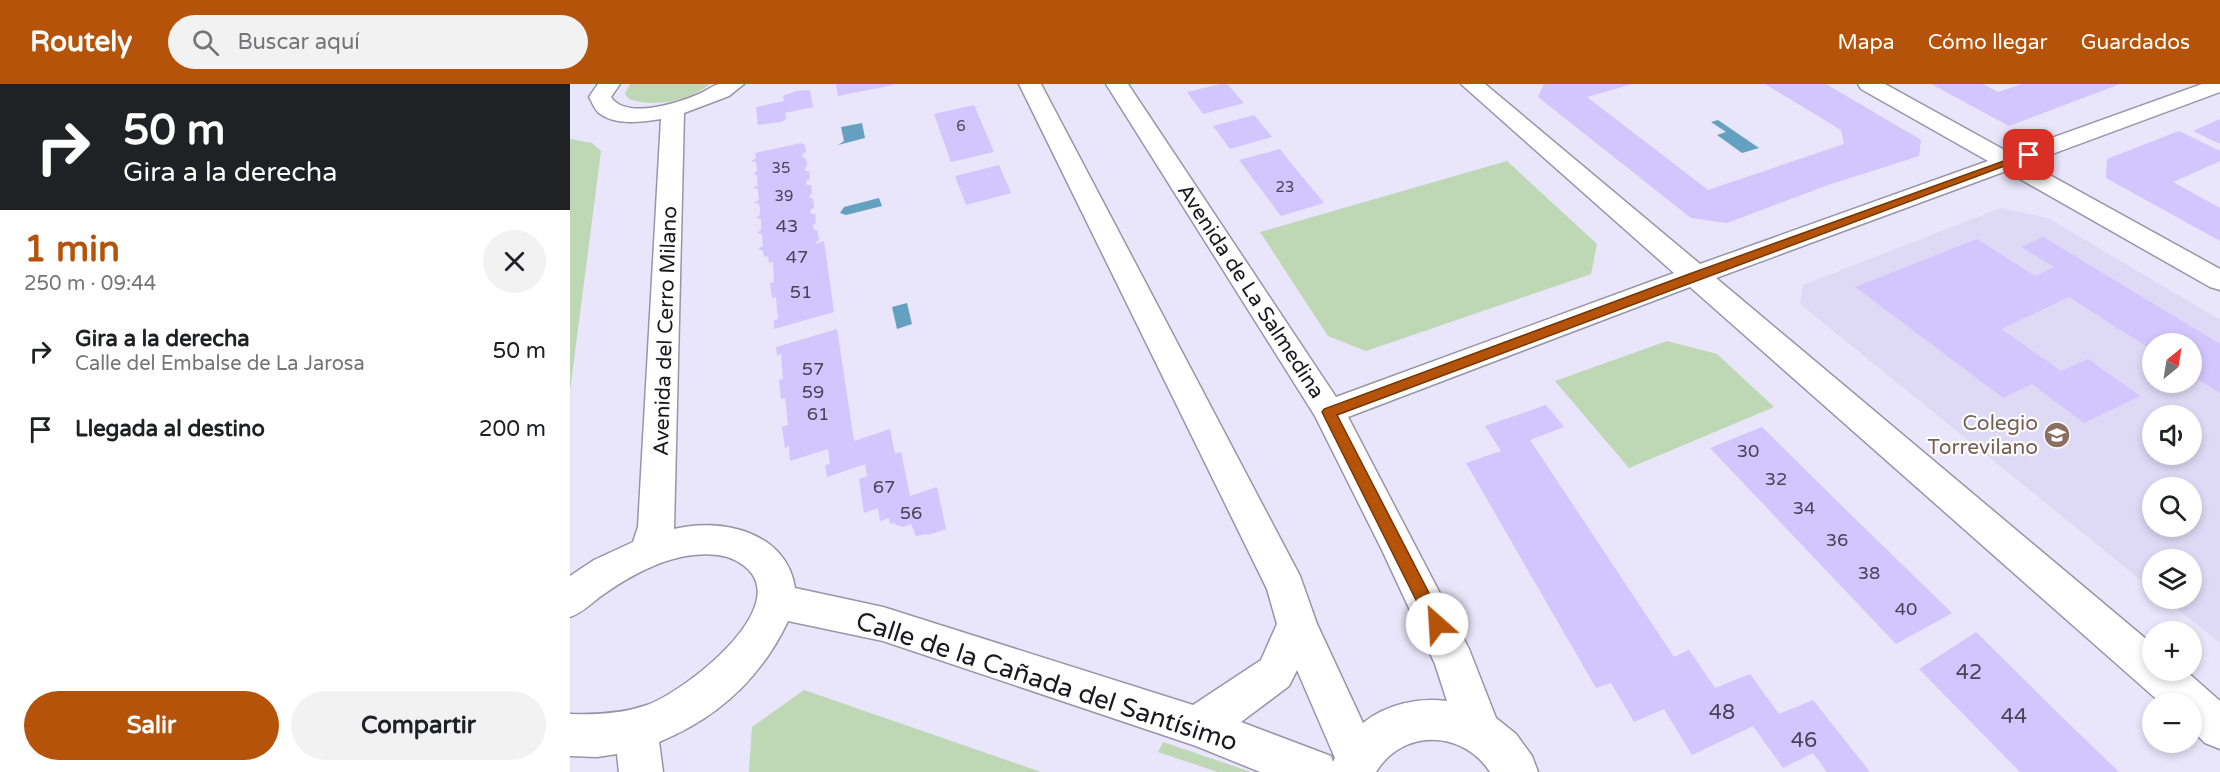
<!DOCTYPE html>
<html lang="es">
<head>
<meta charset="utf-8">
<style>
	body { margin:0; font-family:"Varela Round",sans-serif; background:#f2f2f2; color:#202124; height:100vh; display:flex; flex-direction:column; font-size:22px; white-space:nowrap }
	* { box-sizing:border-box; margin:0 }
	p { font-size:20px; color:#757577 }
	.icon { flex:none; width:33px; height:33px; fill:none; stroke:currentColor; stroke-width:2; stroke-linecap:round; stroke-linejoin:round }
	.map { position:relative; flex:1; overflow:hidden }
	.details { display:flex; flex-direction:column; background:#fff; width:570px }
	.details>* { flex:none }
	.top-card { background:#202124; color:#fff; overflow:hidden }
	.needle { width:39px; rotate:30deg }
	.fabs { position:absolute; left:1572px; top:249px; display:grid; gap:12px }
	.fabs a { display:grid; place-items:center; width:60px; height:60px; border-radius:50%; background:#fff; box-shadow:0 3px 9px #0003; font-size:30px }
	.pin { position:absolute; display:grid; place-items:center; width:51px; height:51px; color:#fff; margin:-26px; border-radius:12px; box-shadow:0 3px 9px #0006 }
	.me { position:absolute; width:66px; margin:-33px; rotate:334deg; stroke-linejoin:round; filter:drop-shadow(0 0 4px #0008) }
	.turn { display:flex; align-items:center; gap:21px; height:126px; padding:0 24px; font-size:27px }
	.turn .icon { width:78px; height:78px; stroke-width:2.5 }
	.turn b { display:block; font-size:42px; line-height:51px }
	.round { display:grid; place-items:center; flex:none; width:63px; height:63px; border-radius:32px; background:#f2f2f2 }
	.summary { display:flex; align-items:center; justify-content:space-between; height:102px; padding:0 24px }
	h1 { font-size:36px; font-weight:700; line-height:45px; color:#b45309 }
	.button { display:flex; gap:12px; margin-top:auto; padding:12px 24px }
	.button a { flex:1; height:69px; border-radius:36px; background:#b45309; color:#fff; font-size:24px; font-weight:700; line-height:69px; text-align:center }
	.button a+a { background:#f2f2f2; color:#202124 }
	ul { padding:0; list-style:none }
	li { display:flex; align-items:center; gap:18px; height:78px; padding:0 24px }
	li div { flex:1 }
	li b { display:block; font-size:22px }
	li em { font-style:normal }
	header { display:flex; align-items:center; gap:36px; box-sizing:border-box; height:84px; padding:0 30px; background:#b45309; color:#fff }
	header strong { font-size:28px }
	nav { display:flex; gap:33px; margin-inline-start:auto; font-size:21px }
	.search { width:420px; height:54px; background:#f2f2f2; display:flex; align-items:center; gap:15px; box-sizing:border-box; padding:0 21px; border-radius:33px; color:#757577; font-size:22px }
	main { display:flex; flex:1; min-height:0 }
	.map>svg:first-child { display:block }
	.built { fill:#ded9f5; fill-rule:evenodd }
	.green { fill:#bed7b4 }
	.water { fill:#64a0bf }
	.building { fill:#d1c6fd }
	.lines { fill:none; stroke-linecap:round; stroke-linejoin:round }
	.street-casing { stroke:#9995a9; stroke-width:3 }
	.street { fill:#fff; fill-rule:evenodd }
	.route { fill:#b45309; stroke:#753606; stroke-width:1.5 }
	.labels { text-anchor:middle; stroke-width:4.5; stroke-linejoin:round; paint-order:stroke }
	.far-number-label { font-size:15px; fill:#484457 }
	.number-label { font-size:18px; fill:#484457 }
	.street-label { font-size:21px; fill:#1a1920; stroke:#fff }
	.education-label { font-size:21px; fill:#785e54; stroke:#fff; text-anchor:end }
	.near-number-label { font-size:21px; fill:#484457 }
	.near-street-label { font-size:26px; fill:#1a1920; stroke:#fff }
</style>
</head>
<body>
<header>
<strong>Routely</strong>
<div class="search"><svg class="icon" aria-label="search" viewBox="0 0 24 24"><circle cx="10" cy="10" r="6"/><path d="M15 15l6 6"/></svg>Buscar aquí</div>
<nav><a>Mapa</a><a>Cómo llegar</a><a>Guardados</a></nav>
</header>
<main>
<section class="details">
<div class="top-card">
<div class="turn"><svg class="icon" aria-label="right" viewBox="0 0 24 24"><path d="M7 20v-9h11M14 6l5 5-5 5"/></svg><div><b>50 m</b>Gira a la derecha</div></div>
</div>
<div class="summary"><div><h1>1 min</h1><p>250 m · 09:44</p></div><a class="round"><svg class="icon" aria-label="close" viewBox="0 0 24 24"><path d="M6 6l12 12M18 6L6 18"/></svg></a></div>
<ul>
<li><svg class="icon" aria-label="right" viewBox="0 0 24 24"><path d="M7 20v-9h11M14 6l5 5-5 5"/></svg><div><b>Gira a la derecha</b><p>Calle del Embalse de La Jarosa</p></div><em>50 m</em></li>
<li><svg class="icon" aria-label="arrive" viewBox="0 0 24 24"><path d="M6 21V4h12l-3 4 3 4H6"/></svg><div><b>Llegada al destino</b></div><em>200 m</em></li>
</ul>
<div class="button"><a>Salir</a><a>Compartir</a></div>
</section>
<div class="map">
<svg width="1650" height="688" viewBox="0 0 1650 688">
	<rect width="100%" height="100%" fill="#e9e5fa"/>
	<!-- built -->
	<path class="built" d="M 1431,124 L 1478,134 L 1650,236 L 1650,559 L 1595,515 L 1622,514 L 1622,476 L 1582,476 L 1582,505 L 1230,220 L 1233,201 ZM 1582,260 L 1622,260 L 1622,298 L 1582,298 ZM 1582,332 L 1622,332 L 1622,370 L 1582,370 ZM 1582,404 L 1622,404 L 1622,442 L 1582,442 Z"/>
	<!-- green -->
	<g class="green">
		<path d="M 60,0 L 140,0 C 119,17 85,24 59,15 L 55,10 Z"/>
		<path d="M 0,55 L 22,59 L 31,67 L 0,307 Z"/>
		<path d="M 937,77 L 1027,160 L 1021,190 L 796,267 L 758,252 L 690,148 Z"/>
		<path d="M 1097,257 L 1147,270 L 1204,323 L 1059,384 L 985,297 Z"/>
		<path d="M 234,606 L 471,688 L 179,688 L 182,643 Z"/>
		<path d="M 593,658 L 681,688 L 648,688 L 588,668 Z"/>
	</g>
	<!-- water -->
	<g class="water">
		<path d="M 1148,36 L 1189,64 L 1172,69 L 1147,51 L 1156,48 L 1141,38 Z"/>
		<path d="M 292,39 L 295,54 L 268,61 L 274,57 L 271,43 Z"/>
		<path d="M 309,114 L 312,122 L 276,131 L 270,129 L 274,123 Z"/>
		<path d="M 337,219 L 342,240 L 327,245 L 322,223 Z"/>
	</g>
	<!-- building -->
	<g class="building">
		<path d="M 266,0 L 323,0 L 323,1 L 268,12 Z"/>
		<path d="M 651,0 L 657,0 L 674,19 L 633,30 L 617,8 Z"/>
		<path d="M 974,0 L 1062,0 L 1017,13 L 1138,106 L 1274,60 L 1271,46 L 1195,0 L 1256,0 L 1351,56 L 1349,72 L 1258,101 L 1157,139 L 1121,134 L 968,13 Z"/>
		<path d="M 1361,0 L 1413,0 L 1428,8 L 1452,0 L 1550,0 L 1439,42 Z"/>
		<path d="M 240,6 L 243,23 L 215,29 L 216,35 L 211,38 L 188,41 L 186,23 L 214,17 L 213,12 L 226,7 Z"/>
		<path d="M 404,21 L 424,68 L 381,78 L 364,30 Z"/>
		<path d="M 684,31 L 702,53 L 660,65 L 643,42 Z"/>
		<path d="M 1650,35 L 1650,60 L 1623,47 Z"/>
		<path d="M 1609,47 L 1650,67 L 1650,77 L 1603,98 L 1650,124 L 1650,157 L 1536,94 L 1537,75 Z"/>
		<path d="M 231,59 L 235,61 L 236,68 L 232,70 L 233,74 L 236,74 L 237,82 L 235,83 L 235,87 L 239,87 L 240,95 L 236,97 L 237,101 L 241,101 L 242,109 L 239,113 L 243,115 L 244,124 L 240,126 L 241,130 L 245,130 L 246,139 L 243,141 L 244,146 L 247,146 L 249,155 L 245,160 L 254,157 L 264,228 L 204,245 L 204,236 L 208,235 L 206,213 L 202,214 L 200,199 L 204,198 L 203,178 L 199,179 L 198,172 L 194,173 L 193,167 L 188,165 L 193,162 L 192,150 L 187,149 L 191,146 L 191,135 L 186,134 L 190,131 L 190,125 L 189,120 L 184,119 L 189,116 L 188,105 L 183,104 L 188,101 L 187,91 L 183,90 L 187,87 L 186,78 L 181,77 L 186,74 L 185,69 Z"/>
		<path d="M 710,65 L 720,78 L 754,119 L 711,132 L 669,76 Z"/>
		<path d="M 429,81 L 441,109 L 396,121 L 385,92 Z"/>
		<path d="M 1473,153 L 1650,260 L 1650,309 L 1622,291 L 1622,260 L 1582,260 L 1582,266 L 1499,213 L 1431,245 L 1490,286 L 1484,290 L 1518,275 L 1570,312 L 1514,339 L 1462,300 L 1433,314 L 1285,203 L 1407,155 L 1465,192 L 1484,183 L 1451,163 Z"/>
		<path d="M 267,245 L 284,357 L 320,345 L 325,370 L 331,368 L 340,412 L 367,403 L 376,445 L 358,451 L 357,450 L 346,452 L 341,440 L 333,443 L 326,441 L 325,439 L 320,440 L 319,434 L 310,437 L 308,424 L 294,429 L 289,395 L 297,392 L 295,380 L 257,393 L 255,381 L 260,380 L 258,365 L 220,377 L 219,362 L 215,364 L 212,343 L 218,341 L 215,314 L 211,315 L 209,296 L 213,295 L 211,270 L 207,272 L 206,263 Z"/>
		<path d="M 976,321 L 994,343 L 960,356 L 1104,573 L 1119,566 L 1145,604 L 1180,590 L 1209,630 L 1243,616 L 1300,688 L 1257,688 L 1243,669 L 1213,684 L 1183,642 L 1122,671 L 1094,625 L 1064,638 L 1041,599 L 1026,604 L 896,379 L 931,367 L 915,342 Z"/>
		<path d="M 1192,343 L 1277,427 L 1382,529 L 1326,560 L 1140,364 Z"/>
		<path d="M 1406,548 L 1498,639 L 1549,688 L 1450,688 L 1349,585 Z"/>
	</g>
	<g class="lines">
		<defs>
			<path id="street" d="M 28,0 L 50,0 L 41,13 C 56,36 108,19 129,10 C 136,7 143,1 150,0 C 158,0 166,0 174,0 L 159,12 L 114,29 L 104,445 C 151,433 217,448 225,504 L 313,523 L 623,621 L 691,576 L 707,540 L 697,505 L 449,0 L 471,0 L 730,492 L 747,540 L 793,639 C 816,620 849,613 877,617 L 865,580 L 812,466 L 745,332 L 536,0 L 558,0 L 766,313 L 1104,189 L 891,0 L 915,0 L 1130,180 L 1418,77 L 1291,5 L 1288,0 L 1315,0 L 1440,69 L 1632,0 L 1650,0 L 1650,8 L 1458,79 L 1650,185 L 1650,206 L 1640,203 L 1436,87 L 1146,194 L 1582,560 L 1582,586 L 1615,586 L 1650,617 L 1650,665 L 1635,659 L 1622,646 L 1622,620 L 1592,620 L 1120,203 L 778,333 L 899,565 L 926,634 L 946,650 L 962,672 L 968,688 L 920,688 C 893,646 833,644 806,688 L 690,688 L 626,662 L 313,557 L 218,537 C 191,594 148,634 89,658 L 93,688 L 49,688 L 47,670 L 27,673 L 0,672 L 0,630 C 26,631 51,630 77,621 C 113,609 228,521 173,481 C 156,468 131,469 111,473 C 83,479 57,494 34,510 C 21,519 14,528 0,533 L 0,492 L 24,476 L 63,458 L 68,443 L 91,35 C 73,38 45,42 29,29 C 25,26 22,18 19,13 ZM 727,586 L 765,674 L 763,678 L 761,672 L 671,638 L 719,602 Z"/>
		</defs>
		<!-- street casing -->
		<use href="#street" class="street-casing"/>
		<!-- street -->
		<use href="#street" class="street"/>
	</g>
	<!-- route -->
	<path class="route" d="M 1456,69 L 1464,71 L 767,331 L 875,540 L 872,546 L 867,548 L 861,546 L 752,328 L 754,325 L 1122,189 Z"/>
	<!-- icons -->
	<defs>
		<symbol id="school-disc" viewBox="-11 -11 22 22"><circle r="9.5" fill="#8d6e63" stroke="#fff"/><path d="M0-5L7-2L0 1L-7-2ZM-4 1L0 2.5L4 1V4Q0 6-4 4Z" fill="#fff"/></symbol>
	</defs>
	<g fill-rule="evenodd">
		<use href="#school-disc" x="1472" y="336" width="30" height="30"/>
	</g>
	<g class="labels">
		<!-- far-number labels -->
		<g class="far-number-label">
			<text x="391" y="47">6</text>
			<text x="211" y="89">35</text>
			<text x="715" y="108">23</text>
			<text x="214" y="117">39</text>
		</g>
		<!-- number labels -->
		<g class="number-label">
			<text x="217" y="148">43</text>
			<text x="227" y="179">47</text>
			<text x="231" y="214">51</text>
			<text x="243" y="291">57</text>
			<text x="243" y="314">59</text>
			<text x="248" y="336">61</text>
			<text x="1178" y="373">30</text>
			<text x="1206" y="401">32</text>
			<text x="314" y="409">67</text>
			<text x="1234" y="430">34</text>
			<text x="341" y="435">56</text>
			<text x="1267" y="462">36</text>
			<text x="1299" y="495">38</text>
			<text x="1336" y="531">40</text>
		</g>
		<!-- street labels -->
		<g class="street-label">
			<text transform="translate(681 207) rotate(57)" y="7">Avenida de La Salmedina</text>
			<text transform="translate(95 247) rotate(-88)" y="7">Avenida del Cerro Milano</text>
		</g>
		<!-- education labels -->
		<g class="education-label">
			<text x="1468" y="346">Colegio<tspan x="1468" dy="24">Torrevilano</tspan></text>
		</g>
		<!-- near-number labels -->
		<g class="near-number-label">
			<text x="1399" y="595">42</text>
			<text x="1152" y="635">48</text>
			<text x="1444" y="639">44</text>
			<text x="1234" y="663">46</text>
		</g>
		<!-- near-street labels -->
		<g class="near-street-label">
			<text transform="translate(477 597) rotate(18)" y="9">Calle de la Cañada del Santísimo</text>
		</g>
	</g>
</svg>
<div class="fabs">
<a><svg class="needle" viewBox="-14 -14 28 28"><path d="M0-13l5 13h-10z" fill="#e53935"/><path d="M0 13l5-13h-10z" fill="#757577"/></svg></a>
<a><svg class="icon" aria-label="sound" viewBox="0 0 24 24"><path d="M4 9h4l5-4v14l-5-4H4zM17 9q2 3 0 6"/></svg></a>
<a><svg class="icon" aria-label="search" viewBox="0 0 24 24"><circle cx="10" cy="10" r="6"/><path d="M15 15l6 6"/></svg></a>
<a><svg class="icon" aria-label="layers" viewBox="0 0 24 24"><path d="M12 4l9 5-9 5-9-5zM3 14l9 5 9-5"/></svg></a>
<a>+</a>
<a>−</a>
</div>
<div class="pin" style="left:1459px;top:71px;background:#d93025"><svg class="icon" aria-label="arrive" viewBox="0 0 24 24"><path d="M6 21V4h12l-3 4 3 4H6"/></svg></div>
<svg class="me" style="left:867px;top:540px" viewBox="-20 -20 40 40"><circle r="19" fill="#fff"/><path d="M0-13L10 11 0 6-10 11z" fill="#b45309"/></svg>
</div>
</main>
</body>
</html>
